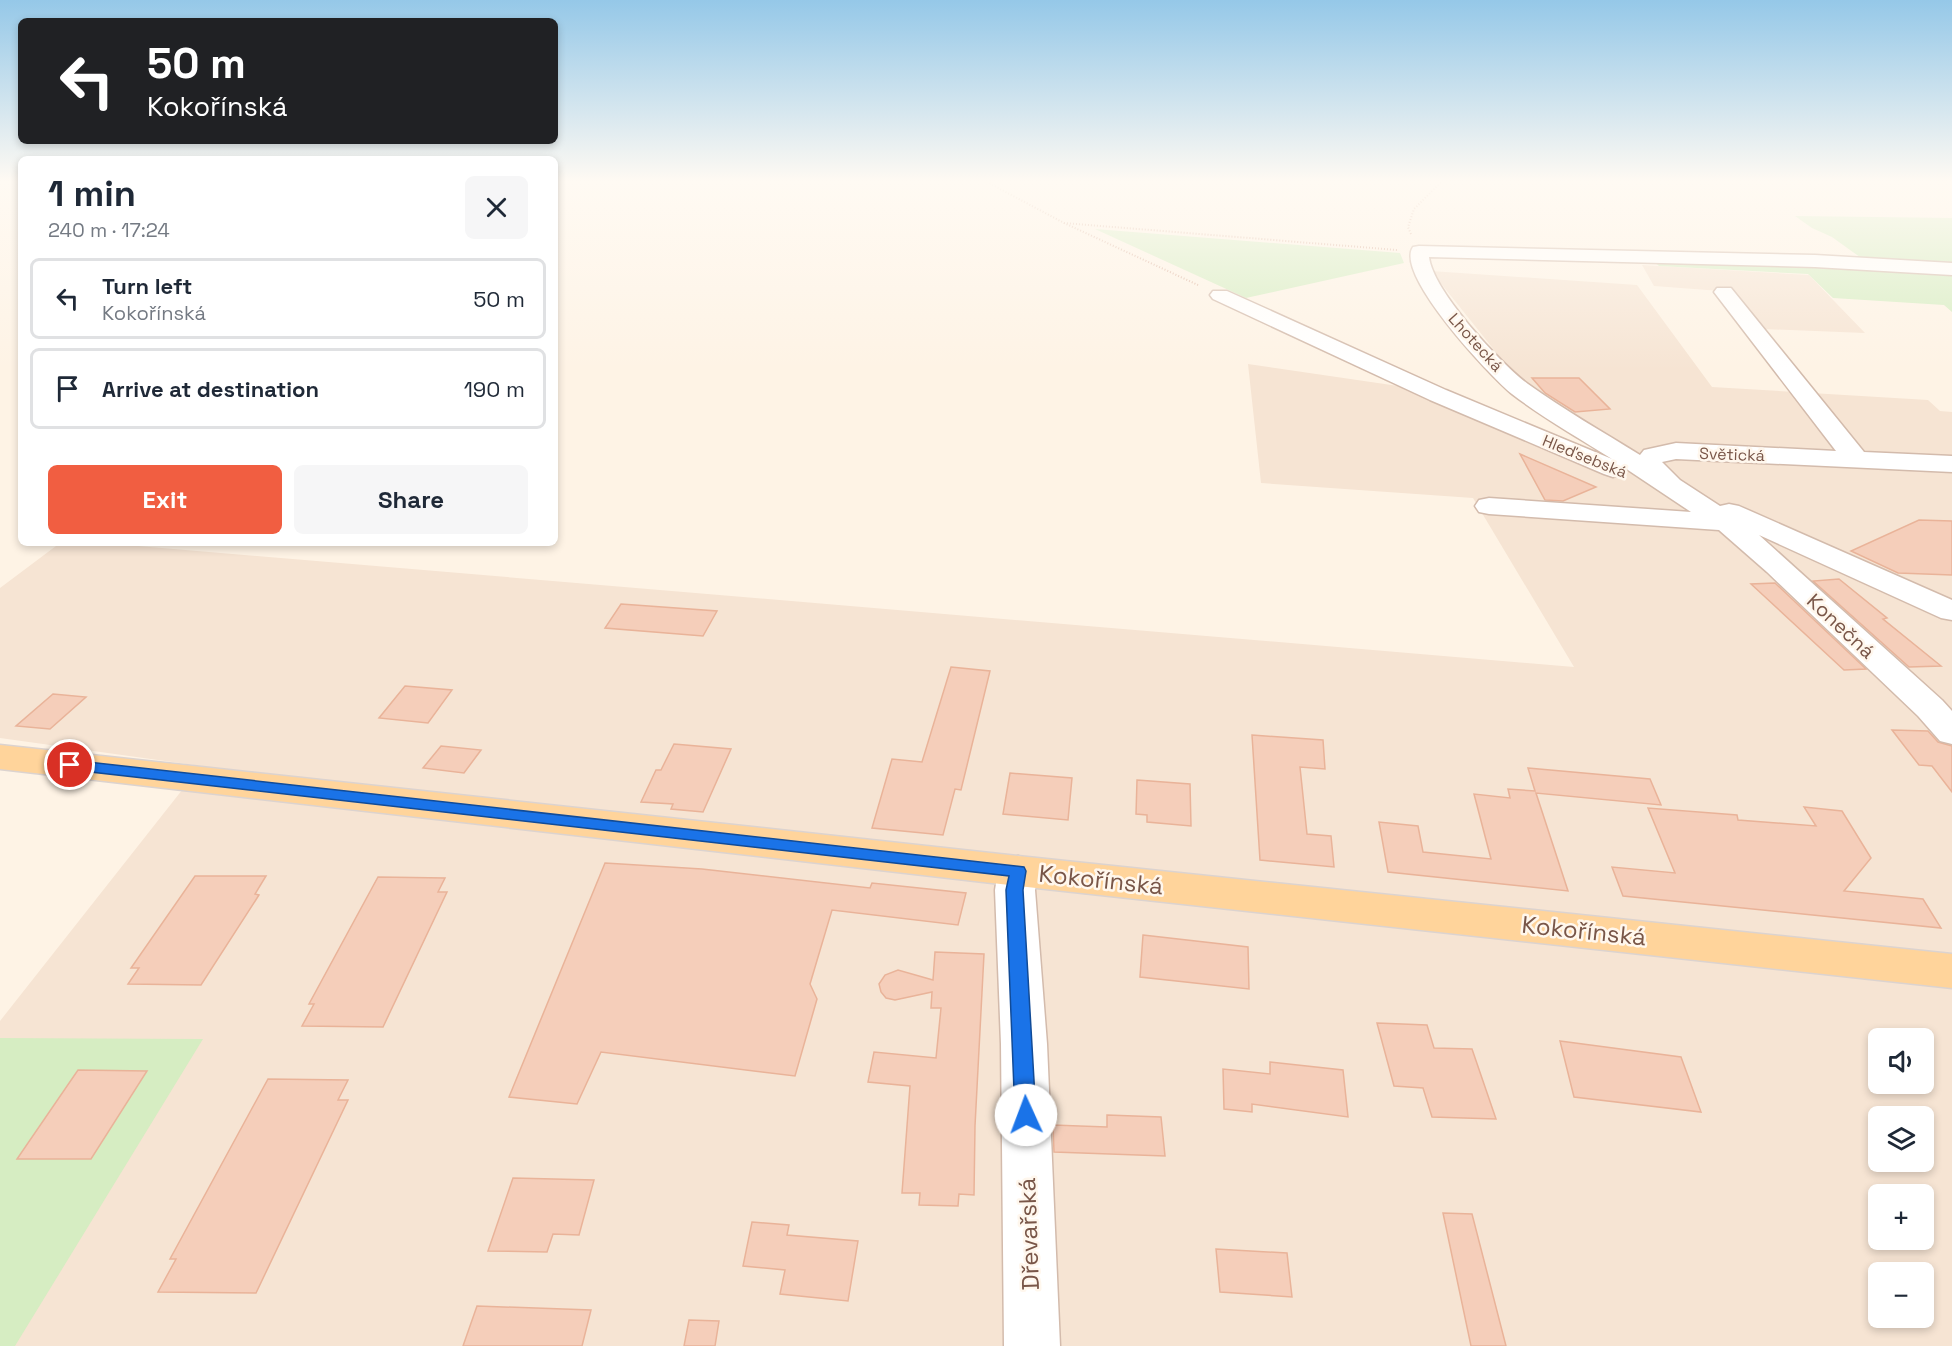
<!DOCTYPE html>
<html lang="en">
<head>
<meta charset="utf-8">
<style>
	body { margin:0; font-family:"Space Grotesk",sans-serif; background:#f6f6f7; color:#1f2937; height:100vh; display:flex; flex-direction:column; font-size:22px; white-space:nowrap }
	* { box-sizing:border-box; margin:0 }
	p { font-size:20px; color:#747a83 }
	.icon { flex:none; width:33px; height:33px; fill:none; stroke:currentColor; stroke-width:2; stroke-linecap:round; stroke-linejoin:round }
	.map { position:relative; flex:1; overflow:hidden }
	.side { position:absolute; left:18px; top:156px; width:540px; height:390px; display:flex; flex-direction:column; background:#fff; border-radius:9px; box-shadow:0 3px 9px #0003 }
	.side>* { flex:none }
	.top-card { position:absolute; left:18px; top:18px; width:540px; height:126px; border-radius:9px; box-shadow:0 3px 9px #0003; background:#202124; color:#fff; overflow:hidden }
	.fabs { position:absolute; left:1868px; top:1028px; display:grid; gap:12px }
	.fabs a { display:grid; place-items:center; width:66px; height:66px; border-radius:9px; background:#fff; box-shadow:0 3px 9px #0003; font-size:30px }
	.pin { position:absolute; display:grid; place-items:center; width:51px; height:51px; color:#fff; margin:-26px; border:3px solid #fff; border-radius:50%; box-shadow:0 2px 6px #0007 }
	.me { position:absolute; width:66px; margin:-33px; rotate:358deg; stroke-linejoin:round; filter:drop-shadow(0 0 4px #0008) }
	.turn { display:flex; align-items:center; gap:21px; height:126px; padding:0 30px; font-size:27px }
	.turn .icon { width:78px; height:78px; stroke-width:2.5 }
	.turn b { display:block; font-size:42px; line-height:51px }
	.round { display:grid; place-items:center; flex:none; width:63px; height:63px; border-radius:9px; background:#f6f6f7 }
	.overview { display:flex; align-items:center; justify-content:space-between; height:102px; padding:0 30px }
	h1 { font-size:36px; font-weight:600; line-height:45px }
	.action { display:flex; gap:12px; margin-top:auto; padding:12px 30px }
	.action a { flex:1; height:69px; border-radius:9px; background:#f15e41; color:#fff; font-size:24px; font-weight:600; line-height:69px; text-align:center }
	.action a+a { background:#f6f6f7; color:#1f2937 }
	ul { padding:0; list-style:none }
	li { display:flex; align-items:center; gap:18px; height:81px; margin:0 12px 9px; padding:0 18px; border:3px solid #e0e1e3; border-radius:9px }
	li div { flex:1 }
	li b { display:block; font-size:22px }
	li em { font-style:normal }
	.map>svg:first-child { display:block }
	.residential { fill:#f6e4d3; fill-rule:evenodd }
	.green { fill:#d6edc2 }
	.building { fill:#f5ceba; stroke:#e9b399; stroke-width:1.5 }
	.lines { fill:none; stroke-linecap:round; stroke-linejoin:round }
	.minor-casing { stroke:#d3bbac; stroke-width:3 }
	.major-casing { stroke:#dcd3cf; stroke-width:3 }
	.path { stroke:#dbb19d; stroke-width:2; stroke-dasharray:1 2; stroke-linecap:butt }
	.minor { fill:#fff; fill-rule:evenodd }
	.major { fill:#ffd49b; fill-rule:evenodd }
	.route { fill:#1a73e8; stroke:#114b97; stroke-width:1.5 }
	.labels { text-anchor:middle; stroke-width:5; stroke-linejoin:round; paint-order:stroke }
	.far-street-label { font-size:16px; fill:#795648; stroke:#fff7ed }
	.street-label { font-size:20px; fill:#795648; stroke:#fff7ed }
	.near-street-label { font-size:24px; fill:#795648; stroke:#fff7ed }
</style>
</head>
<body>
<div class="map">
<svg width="1952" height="1346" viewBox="0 0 1952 1346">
	<rect width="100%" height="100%" fill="#fef3e5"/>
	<!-- residential -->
	<g class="residential">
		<path d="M 1642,265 L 1809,275 L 1865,333 L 1763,329 L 1734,292 L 1654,286 Z"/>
		<path d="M 1431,271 L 1637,285 L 1712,387 L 1928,400 L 1940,411 L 1952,412 L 1952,1346 L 0,1346 L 0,1021 L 201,766 L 0,738 L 0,588 L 60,543 L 103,543 L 1574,667 L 1473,498 L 1261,483 L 1248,364 L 1405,387 L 1617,475 L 1613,446 L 1523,386 ZM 1878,1038 L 1923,1038 L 1923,1083 L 1878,1083 ZM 1878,1116 L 1923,1116 L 1923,1161 L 1878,1161 ZM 1878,1194 L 1923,1194 L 1923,1239 L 1878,1239 ZM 1878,1272 L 1923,1272 L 1923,1317 L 1878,1317 Z"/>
	</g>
	<!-- green -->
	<g class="green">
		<path d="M 1795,216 L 1952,218 L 1952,266 L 1864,260 L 1832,237 L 1812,228 Z"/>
		<path d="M 1095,229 L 1400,253 L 1404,263 L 1246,298 Z"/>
		<path d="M 1651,259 L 1952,272 L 1952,312 L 1944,305 L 1833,298 L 1808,274 L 1659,266 Z"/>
		<path d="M 0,1038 L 203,1039 L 15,1346 L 0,1346 Z"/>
	</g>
	<!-- building -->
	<g class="building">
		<path d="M 1532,378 L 1579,378 L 1610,409 L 1575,412 L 1545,393 Z"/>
		<path d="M 1520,454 L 1596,487 L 1563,501 L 1545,500 Z"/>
		<path d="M 1919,520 L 1952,521 L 1952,575 L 1898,573 L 1851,551 Z"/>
		<path d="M 1839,579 L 1887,618 L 1883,619 L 1941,666 L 1909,667 L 1813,581 Z"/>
		<path d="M 1775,583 L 1866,669 L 1844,670 L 1751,584 Z"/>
		<path d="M 621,604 L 717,611 L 703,636 L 605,628 Z"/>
		<path d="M 951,667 L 990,671 L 961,790 L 955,789 L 943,835 L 872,828 L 892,759 L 922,762 Z"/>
		<path d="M 405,686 L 452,690 L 428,723 L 379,718 Z"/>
		<path d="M 53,694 L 86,697 L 50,729 L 16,726 Z"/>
		<path d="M 1892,730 L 1928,731 L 1938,742 L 1952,746 L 1952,792 L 1932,766 L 1919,765 Z"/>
		<path d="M 1252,735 L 1323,740 L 1325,769 L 1300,767 L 1307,834 L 1331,836 L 1334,867 L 1260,860 Z"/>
		<path d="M 674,744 L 731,749 L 703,812 L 671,809 L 673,804 L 641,802 L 656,770 L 661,770 Z"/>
		<path d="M 441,746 L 481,750 L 464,773 L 423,768 Z"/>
		<path d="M 1528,768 L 1650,779 L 1661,805 L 1536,793 L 1568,891 L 1388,872 L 1379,822 L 1418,826 L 1423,852 L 1491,859 L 1474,794 L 1510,798 L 1508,789 L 1535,791 Z"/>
		<path d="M 1010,773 L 1072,778 L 1068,820 L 1003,814 Z"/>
		<path d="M 1137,780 L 1190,784 L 1191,826 L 1147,822 L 1147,815 L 1136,814 Z"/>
		<path d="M 1804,807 L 1842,811 L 1871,858 L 1844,891 L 1923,899 L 1941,928 L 1623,896 L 1612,867 L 1675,873 L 1648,808 L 1737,815 L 1738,820 L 1816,826 Z"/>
		<path d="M 605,863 L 702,869 L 870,888 L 872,883 L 966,893 L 958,925 L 832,910 L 810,984 L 817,999 L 795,1076 L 601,1052 L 577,1104 L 509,1097 Z"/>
		<path d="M 195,876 L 266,876 L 255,894 L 259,895 L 201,985 L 128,984 L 139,968 L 131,968 Z"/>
		<path d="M 378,877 L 445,878 L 438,892 L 447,892 L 383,1027 L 302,1026 L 314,1004 L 309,1004 Z"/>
		<path d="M 1143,935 L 1248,947 L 1249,989 L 1140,977 Z"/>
		<path d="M 935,952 L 984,954 L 975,1126 L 974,1195 L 959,1194 L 958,1206 L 919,1205 L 920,1193 L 902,1193 L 910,1086 L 868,1082 L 874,1052 L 936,1058 L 941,1008 L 931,1008 L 932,992 L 895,1000 L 886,998 L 881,992 L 879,984 L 885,975 L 898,970 L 933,980 Z"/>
		<path d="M 1377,1023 L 1427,1025 L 1434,1048 L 1472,1049 L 1496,1119 L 1432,1117 L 1423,1088 L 1394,1086 Z"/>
		<path d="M 1560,1041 L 1681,1057 L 1701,1112 L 1574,1097 Z"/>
		<path d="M 1270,1062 L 1343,1070 L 1348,1117 L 1252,1104 L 1252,1112 L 1224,1109 L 1223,1069 L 1270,1074 Z"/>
		<path d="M 78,1070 L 147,1071 L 91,1159 L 17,1159 Z"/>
		<path d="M 268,1079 L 348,1080 L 338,1100 L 348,1100 L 256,1293 L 158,1292 L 176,1259 L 170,1259 Z"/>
		<path d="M 1107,1115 L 1161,1117 L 1165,1156 L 1054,1152 L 1053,1125 L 1107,1127 Z"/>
		<path d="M 513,1178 L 594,1180 L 579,1235 L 553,1234 L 547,1252 L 488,1251 Z"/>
		<path d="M 1443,1213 L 1472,1214 L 1506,1346 L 1471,1346 Z"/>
		<path d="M 752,1222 L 789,1225 L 787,1235 L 858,1241 L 848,1301 L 780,1294 L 785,1270 L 743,1266 Z"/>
		<path d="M 1216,1249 L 1287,1253 L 1292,1297 L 1220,1292 Z"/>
		<path d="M 477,1306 L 591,1310 L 582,1346 L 463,1346 Z"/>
		<path d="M 689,1320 L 719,1321 L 715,1346 L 684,1346 Z"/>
	</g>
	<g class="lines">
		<defs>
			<g id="minor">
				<path d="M 1419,246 L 1815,255 L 1952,263 L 1952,275 L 1815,267 L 1429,257 C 1433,291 1500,363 1528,384 C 1564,410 1603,432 1640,455 L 1644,450 L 1676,443 L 1836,451 L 1714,292 L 1717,288 L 1731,288 L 1864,452 L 1952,456 L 1952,472 L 1676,459 L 1662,462 L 1680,480 L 1720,506 L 1729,504 L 1739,506 L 1952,600 L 1952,620 L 1941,618 L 1759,535 L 1942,700 L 1952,711 L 1952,744 L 1940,741 L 1918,716 L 1767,572 L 1719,530 L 1489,514 L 1479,512 L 1475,506 L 1479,500 L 1489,498 L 1691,512 L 1625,468 L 1622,474 L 1613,477 L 1604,474 L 1430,400 L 1213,299 L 1210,295 L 1213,291 L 1227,291 L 1446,390 L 1612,459 C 1579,438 1543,418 1512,394 C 1490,376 1394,274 1413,247 Z"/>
				<path d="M 1018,856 L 1032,861 L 1038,871 L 1035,890 L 1047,1044 L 1060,1346 L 1004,1346 L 1001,1044 L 995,890 L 998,871 L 1004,861 Z"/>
			</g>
			<path id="major" d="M 0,745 L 1018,856 L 1952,954 L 1952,988 L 1018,886 L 0,769 Z"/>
		</defs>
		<!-- minor casing -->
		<use href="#minor" class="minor-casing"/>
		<!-- major casing -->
		<use href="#major" class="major-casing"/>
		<!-- path -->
		<g class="path">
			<path d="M 987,182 L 1064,223 L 1198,285"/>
			<path d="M 1064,223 L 1397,250"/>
			<path d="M 1411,234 L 1408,227 L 1414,209 L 1441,182"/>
		</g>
		<!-- minor -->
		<use href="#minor" class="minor"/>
		<!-- major -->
		<use href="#major" class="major"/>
	</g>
	<!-- sky -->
	<linearGradient id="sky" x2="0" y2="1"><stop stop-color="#95c8e8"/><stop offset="0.49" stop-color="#fffaf3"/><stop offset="1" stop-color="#fffaf3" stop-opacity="0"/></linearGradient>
	<rect width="1952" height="370" fill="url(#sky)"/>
	<!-- route -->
	<path class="route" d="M 70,760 L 1024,867 L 1026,871 L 1023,890 L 1036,1115 L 1033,1121 L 1026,1124 L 1018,1121 L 1015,1115 L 1006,890 L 1009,876 L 64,769 L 62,765 Z"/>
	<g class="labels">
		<!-- far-street labels -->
		<g class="far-street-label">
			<text transform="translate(1476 342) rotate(48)" y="6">Lhotecká</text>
			<text transform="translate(1732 454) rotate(2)" y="6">Světická</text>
			<text transform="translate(1585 456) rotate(22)" y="6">Hleďsebská</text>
		</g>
		<!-- street labels -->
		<g class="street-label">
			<text transform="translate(1841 626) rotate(43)" y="7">Konečná</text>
		</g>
		<!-- near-street labels -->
		<g class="near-street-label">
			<text transform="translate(1101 880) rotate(6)" y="8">Kokořínská</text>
			<text transform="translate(1584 931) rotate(6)" y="8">Kokořínská</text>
			<text transform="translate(1029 1234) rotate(-92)" y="8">Dřevařská</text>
		</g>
	</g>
</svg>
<div class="fabs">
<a><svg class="icon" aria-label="sound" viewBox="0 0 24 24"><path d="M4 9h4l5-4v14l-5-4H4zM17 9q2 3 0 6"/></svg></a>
<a><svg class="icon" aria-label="layers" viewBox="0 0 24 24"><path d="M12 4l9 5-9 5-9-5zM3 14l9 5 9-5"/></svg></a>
<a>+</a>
<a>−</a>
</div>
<div class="pin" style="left:70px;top:765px;background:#d93025"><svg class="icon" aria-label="arrive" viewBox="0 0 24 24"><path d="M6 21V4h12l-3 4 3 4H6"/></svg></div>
<svg class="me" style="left:1026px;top:1115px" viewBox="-20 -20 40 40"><circle r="19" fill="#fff"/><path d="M0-13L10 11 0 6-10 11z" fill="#1a73e8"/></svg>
<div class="top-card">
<div class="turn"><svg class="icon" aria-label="left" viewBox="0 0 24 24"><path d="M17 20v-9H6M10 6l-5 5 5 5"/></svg><div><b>50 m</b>Kokořínská</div></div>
</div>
<section class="side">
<div class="overview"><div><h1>1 min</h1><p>240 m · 17:24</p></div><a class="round"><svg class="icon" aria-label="close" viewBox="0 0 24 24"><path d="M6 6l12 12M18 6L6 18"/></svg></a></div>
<ul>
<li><svg class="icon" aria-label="left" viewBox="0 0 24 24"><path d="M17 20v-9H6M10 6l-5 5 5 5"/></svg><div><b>Turn left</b><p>Kokořínská</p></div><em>50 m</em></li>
<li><svg class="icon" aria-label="arrive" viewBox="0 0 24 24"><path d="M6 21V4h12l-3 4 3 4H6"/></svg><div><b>Arrive at destination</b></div><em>190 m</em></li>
</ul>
<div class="action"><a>Exit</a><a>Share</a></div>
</section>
</div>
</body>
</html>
